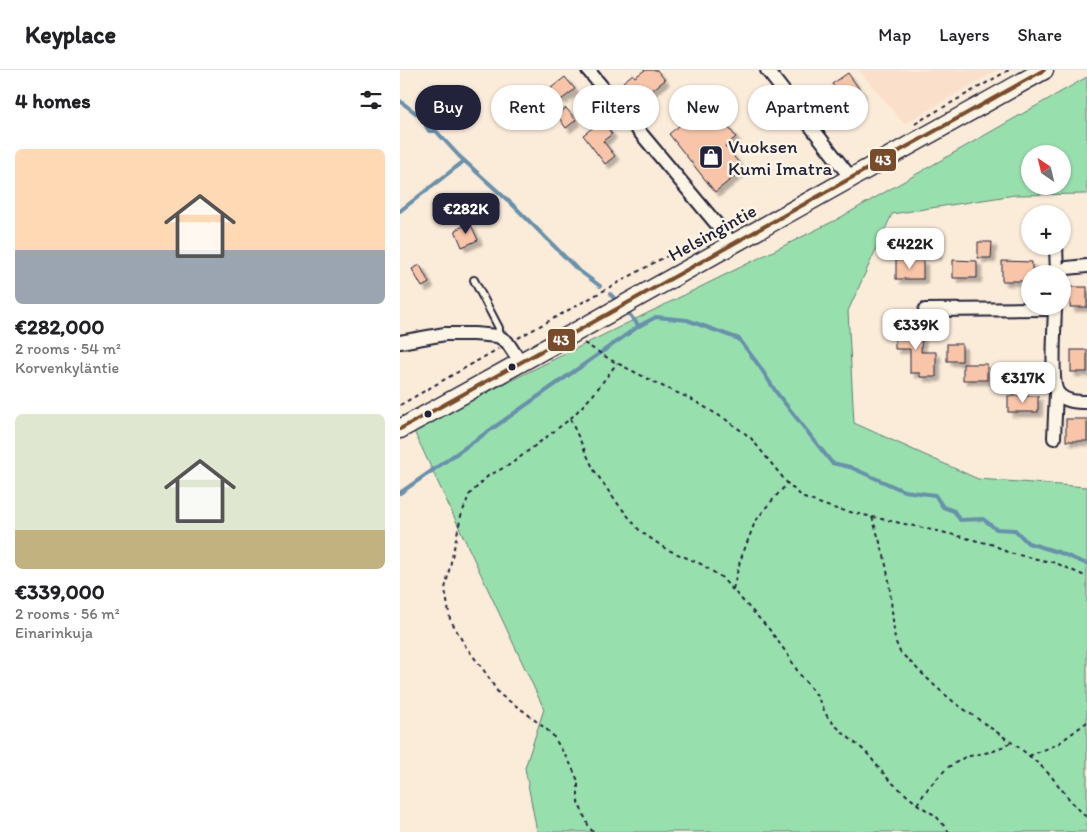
<!DOCTYPE html>
<html lang="en">
<head>
<meta charset="utf-8">
<style>
	body { margin:0; font-family:Itim,sans-serif; background:#f6f6f6; color:#202124; height:100vh; display:flex; flex-direction:column; font-size:19px; white-space:nowrap }
	* { box-sizing:border-box; margin:0 }
	p { font-size:16px; color:#757577 }
	.icon { flex:none; width:28px; height:28px; fill:none; stroke:currentColor; stroke-width:2; stroke-linecap:round; stroke-linejoin:round }
	.map { position:relative; flex:1; overflow:hidden }
	.details { display:flex; flex-direction:column; background:#fff; width:400px }
	.details>* { flex:none }
	.top-card { position:absolute; left:15px; top:15px; width:475px; height:45px; display:flex; gap:10px }
	.needle { width:32px; rotate:325deg }
	.controls { position:absolute; left:621px; top:75px; display:grid; gap:10px }
	.controls a { display:grid; place-items:center; width:50px; height:50px; border-radius:50%; background:#fff; box-shadow:0 1px 4px #0004; font-size:25px }
	.price { position:absolute; translate:-50% -42px; padding:0 11px; border-radius:10px; background:#fff; color:#222; font-size:16px; line-height:32px; filter:drop-shadow(0 1px 2px #0008) }
	.price::after { content:''; position:absolute; left:50%; top:30px; width:15px; height:11px; margin-left:-8px; background:inherit; clip-path:polygon(0 0,100% 0,50% 100%) }
	.price.active { background:#22223b; color:#fff }
	ul { padding:0; list-style:none }
	li { display:grid; align-content:center; gap:10px; height:265px; padding:0 15px }
	li span { display:grid; place-items:center; height:155px; border-radius:8px; color:#555 }
	li>.icon { margin-inline-start:auto }
	span .icon { width:90px; height:90px; fill:#fffc; stroke-width:1 }
	li b { font-size:21px }
	h2 { display:flex; justify-content:space-between; align-items:center; height:60px; padding:0 15px; font-size:21px }
	.chip { padding:0 18px; border-radius:22px; background:#fff; box-shadow:0 1px 4px #0004; font-size:18px; line-height:45px }
	.chip.active { background:#22223b; color:#fff }
	header { display:flex; align-items:center; gap:30px; box-sizing:border-box; height:70px; padding:0 25px; background:#fff; border-bottom:1px solid #e0e0e0 }
	header strong { font-size:24px }
	nav { display:flex; gap:28px; margin-inline-start:auto; font-size:18px }
	main { display:flex; flex:1; min-height:0 }
	.map>svg:first-child { display:block }
	.built { fill:#fae0cb }
	.green { fill:#98dfae; stroke:#5d8074; fill-rule:evenodd }
	.lines { fill:none; stroke-linecap:round; stroke-linejoin:round }
	.stream { stroke:#6791ac; stroke-width:4 }
	.building { fill:#f8c5a9; stroke:#22223b; filter:url(#shadow) }
	.lane-casing { stroke:#22223b; stroke-width:10 }
	.street-casing { stroke:#22223b; stroke-width:16 }
	.secondary-casing { stroke:#22223b; stroke-width:21 }
	.path { stroke:#22223b; stroke-width:2; stroke-dasharray:4 4; stroke-linecap:butt }
	.lane { stroke:#fcf5e5; stroke-width:6 }
	.street { stroke:#fcf5e5; stroke-width:12 }
	.secondary { stroke:#fcf5e5; stroke-width:18 }
	.bus-1-casing { stroke:#fcf5e5; stroke-width:8 }
	.bus-1 { stroke:#7a4b2a; stroke-width:4 }
	.bus-dot { fill:#22223b; stroke:#fcf5e5; stroke-width:2 }
	.labels { text-anchor:middle; stroke-width:5; stroke-linejoin:round; paint-order:stroke }
	.poi-label { font-size:19px; fill:#22223b; stroke:#fcf5e5; text-anchor:start }
	.street-label { font-size:19px; fill:#22223b; stroke:#fcf5e5 }
	.line-badge { stroke:#fcf5e5; stroke-width:2 }
	.badge-label { font-size:14px; text-anchor:middle; font-weight:bold; fill:#fff }
</style>
</head>
<body>
<header>
<strong>Keyplace</strong>
<nav><a>Map</a><a>Layers</a><a>Share</a></nav>
</header>
<main>
<section class="details">
<h2>4 homes<svg class="icon" aria-label="filters" viewBox="0 0 24 24"><path d="M4 7h16M4 17h16"/><circle cx="9" cy="7" r="2"/><circle cx="15" cy="17" r="2"/></svg></h2>
<ul>
<li><span style="background:linear-gradient(#ffd9b3 65%,#9aa5b1 0)"><svg class="icon" aria-label="home" viewBox="0 0 24 24"><path d="M3 11l9-7 9 7M6 9v11h12V9"/></svg></span><div><b>€282,000</b><p>2 rooms · 54 m²</p><p>Korvenkyläntie</p></div></li>
<li><span style="background:linear-gradient(#dfe7d0 75%,#c2b280 0)"><svg class="icon" aria-label="home" viewBox="0 0 24 24"><path d="M3 11l9-7 9 7M6 9v11h12V9"/></svg></span><div><b>€339,000</b><p>2 rooms · 56 m²</p><p>Einarinkuja</p></div></li>
</ul>
</section>
<div class="map">
<svg width="687" height="762" viewBox="0 0 687 762">
	<defs>
		<filter id="shadow"><feDropShadow dx="4.5" dy="4.5" stdDeviation="1" flood-color="#0004"/></filter>
	</defs>
	<rect width="100%" height="100%" fill="#fbebd9"/>
	<filter id="ink" filterUnits="userSpaceOnUse"><feTurbulence type="fractalNoise" baseFrequency=".02" numOctaves="2"/><feDisplacementMap in="SourceGraphic" scale="10" xChannelSelector="R" yChannelSelector="G"/><feConvolveMatrix kernelMatrix="1 2 1 2 8 2 1 2 1" color-interpolation-filters="sRGB"/></filter>
	<g filter="url(#ink)">
		<!-- built -->
		<polygon class="built" points="459,0 598,0 504,54"/>
		<!-- green -->
		<path class="green" d="M687,7V124L615,125L492,144L448,241L454,353L578,409L687,417V762H137L125,698L144,639L13,359L436,150ZM630,84H662V116H630Z"/>
		<g class="lines">
			<!-- stream -->
			<g class="stream">
				<polyline points="0,31 26,51 26,56 29,61 36,61 59,86 114,136 177,199 200,216"/>
				<polyline points="0,141 64,91"/>
				<polyline points="210,224 215,229"/>
				<polyline points="229,244 239,256"/>
				<polyline points="0,423 239,256 256,247 287,250 339,269 360,297 376,322 432,393 450,397 504,421 535,425 543,437 554,441 560,450 583,449 596,459 615,460 628,473 658,482 687,494"/>
			</g>
		</g>
		<!-- building -->
		<g class="building">
			<polygon points="245,0 257,0 265,10 246,25 238,14 230,21 223,12 233,4 235,7"/>
			<polygon points="448,3 462,23 450,32 452,35 442,42 435,33 442,28 432,14"/>
			<polygon points="165,7 175,19 161,30 151,18"/>
			<polygon points="308,32 336,67 325,76 344,99 315,122 269,64"/>
			<polygon points="166,38 176,50 166,58 157,45"/>
			<polygon points="202,51 212,64 203,71 215,86 205,94 183,65"/>
			<polygon points="70,153 78,170 62,177 55,160"/>
			<polygon points="518,170 537,170 537,185 518,184"/>
			<polygon points="578,172 592,172 591,188 578,188"/>
			<rect x="496" y="190" width="27" height="19"/>
			<polygon points="553,190 577,191 577,208 553,208"/>
			<polygon points="602,191 632,192 632,204 630,204 630,208 624,208 624,211 602,211"/>
			<polygon points="20,195 29,213 22,217 12,199"/>
			<rect x="670" y="217" width="17" height="20"/>
			<polygon points="503,255 522,255 521,282 536,282 536,307 520,307 520,303 510,303 510,279 495,279 495,258 503,258"/>
			<rect x="547" y="274" width="15" height="17"/>
			<rect x="671" y="280" width="16" height="22"/>
			<rect x="563" y="294" width="24" height="16"/>
			<rect x="608" y="326" width="30" height="16"/>
			<rect x="666" y="349" width="21" height="22"/>
		</g>
		<g class="lines">
			<defs>
				<polyline id="lane" points="74,210 99,258 98,266"/>
				<g id="street">
					<polyline points="188,0 324,163 332,175"/>
					<polyline points="367,0 451,108"/>
					<polyline points="656,176 657,204"/>
					<polyline points="660,204 667,198 687,196"/>
					<path d="M655,236C655,252 650,313 658,323C665,332 677,332 687,332"/>
					<polyline points="525,240 655,239"/>
					<polyline points="0,272 45,264 74,264 98,266 107,272 121,293"/>
					<polyline points="654,368 656,322"/>
				</g>
				<polyline id="secondary" points="0,359 172,264 644,0"/>
			</defs>
			<!-- lane casing -->
			<use href="#lane" class="lane-casing"/>
			<!-- street casing -->
			<use href="#street" class="street-casing"/>
			<!-- secondary casing -->
			<use href="#secondary" class="secondary-casing"/>
			<!-- path -->
			<g class="path">
				<polyline points="515,54 521,50 609,0"/>
				<polyline points="118,268 259,190 287,177 313,167"/>
				<polyline points="184,273 211,290 264,317 289,328 325,349 350,367 388,414 404,428 433,438 450,442 500,453 542,462 594,475 609,483 637,489 656,493 687,507"/>
				<polyline points="0,335 98,279"/>
				<polyline points="170,349 194,400 214,429 240,461 266,479 301,494 321,507 369,559 388,585 398,602 417,626 428,648 443,663 466,682 489,710 517,734 536,746 549,762"/>
				<polyline points="472,447 484,485 489,511 495,570 500,582 535,616 555,633 621,679 641,696 651,706 670,730 687,748"/>
				<polyline points="333,519 340,491 355,452 368,435 387,414"/>
				<polyline points="629,686 658,674 687,652"/>
				<polyline points="517,734 529,717 547,698 565,687 594,681 610,673"/>
				<polyline points="193,762 189,757 178,732 178,711 171,695 152,664 125,642 99,624 85,602 64,574 50,549 45,519 61,446 69,425 88,406 111,394 170,349 193,325 217,293"/>
			</g>
			<!-- lane -->
			<use href="#lane" class="lane"/>
			<!-- street -->
			<use href="#street" class="street"/>
			<!-- secondary -->
			<use href="#secondary" class="secondary"/>
			<defs>
				<polyline id="bus-1" points="0,359 172,264 644,0"/>
			</defs>
			<!-- bus-1 casing -->
			<use href="#bus-1" class="bus-1-casing"/>
			<!-- bus-1 -->
			<use href="#bus-1" class="bus-1"/>
		</g>
	</g>
	<!-- icons -->
	<defs>
		<symbol id="shop-square" viewBox="-11 -11 22 22"><rect x="-9" y="-9" width="18" height="18" rx="4" fill="#22223b" stroke="#fcf5e5"/><path d="M-5-2.5h2.3a2.7 3.5 0 0 1 5.4 0H5L5.5 6h-11ZM-1.5-2.5h3a1.5 2.3 0 0 0-3 0Z" fill="#fff"/></symbol>
	</defs>
	<g fill-rule="evenodd">
		<use href="#shop-square" x="297" y="73" width="28" height="28"/>
	</g>
	<!-- markers -->
	<g class="bus-dot">
		<circle cx="112" cy="297" r="4.5"/>
		<circle cx="28" cy="344" r="4.5"/>
	</g>
	<g class="labels">
		<!-- poi labels -->
		<g class="poi-label">
			<text x="328" y="83">Vuoksen<tspan x="328" dy="22">Kumi Imatra</tspan></text>
		</g>
		<!-- street labels -->
		<g class="street-label">
			<text transform="translate(312 162) rotate(-29)" y="7">Helsingintie</text>
		</g>
	</g>
	<g class="line-badge">
		<rect x="469" y="78" width="28" height="24" rx="5" fill="#7a4b2a"/>
		<rect x="147" y="258" width="29" height="24" rx="5" fill="#7a4b2a"/>
	</g>
	<g class="badge-label">
		<text x="483" y="95">43</text>
		<text x="161" y="275">43</text>
	</g>
</svg>
<div class="controls">
<a><svg class="needle" viewBox="-14 -14 28 28"><path d="M0-13l5 13h-10z" fill="#e53935"/><path d="M0 13l5-13h-10z" fill="#757577"/></svg></a>
<a>+</a>
<a>−</a>
</div>
<b class="price active" style="left:66px;top:165px">€282K</b>
<b class="price" style="left:510px;top:200px">€422K</b>
<b class="price" style="left:516px;top:281px">€339K</b>
<b class="price" style="left:623px;top:334px">€317K</b>
<div class="top-card">
<a class="chip active">Buy</a>
<a class="chip">Rent</a>
<a class="chip">Filters</a>
<a class="chip">New</a>
<a class="chip">Apartment</a>
</div>
</div>
</main>
</body>
</html>
